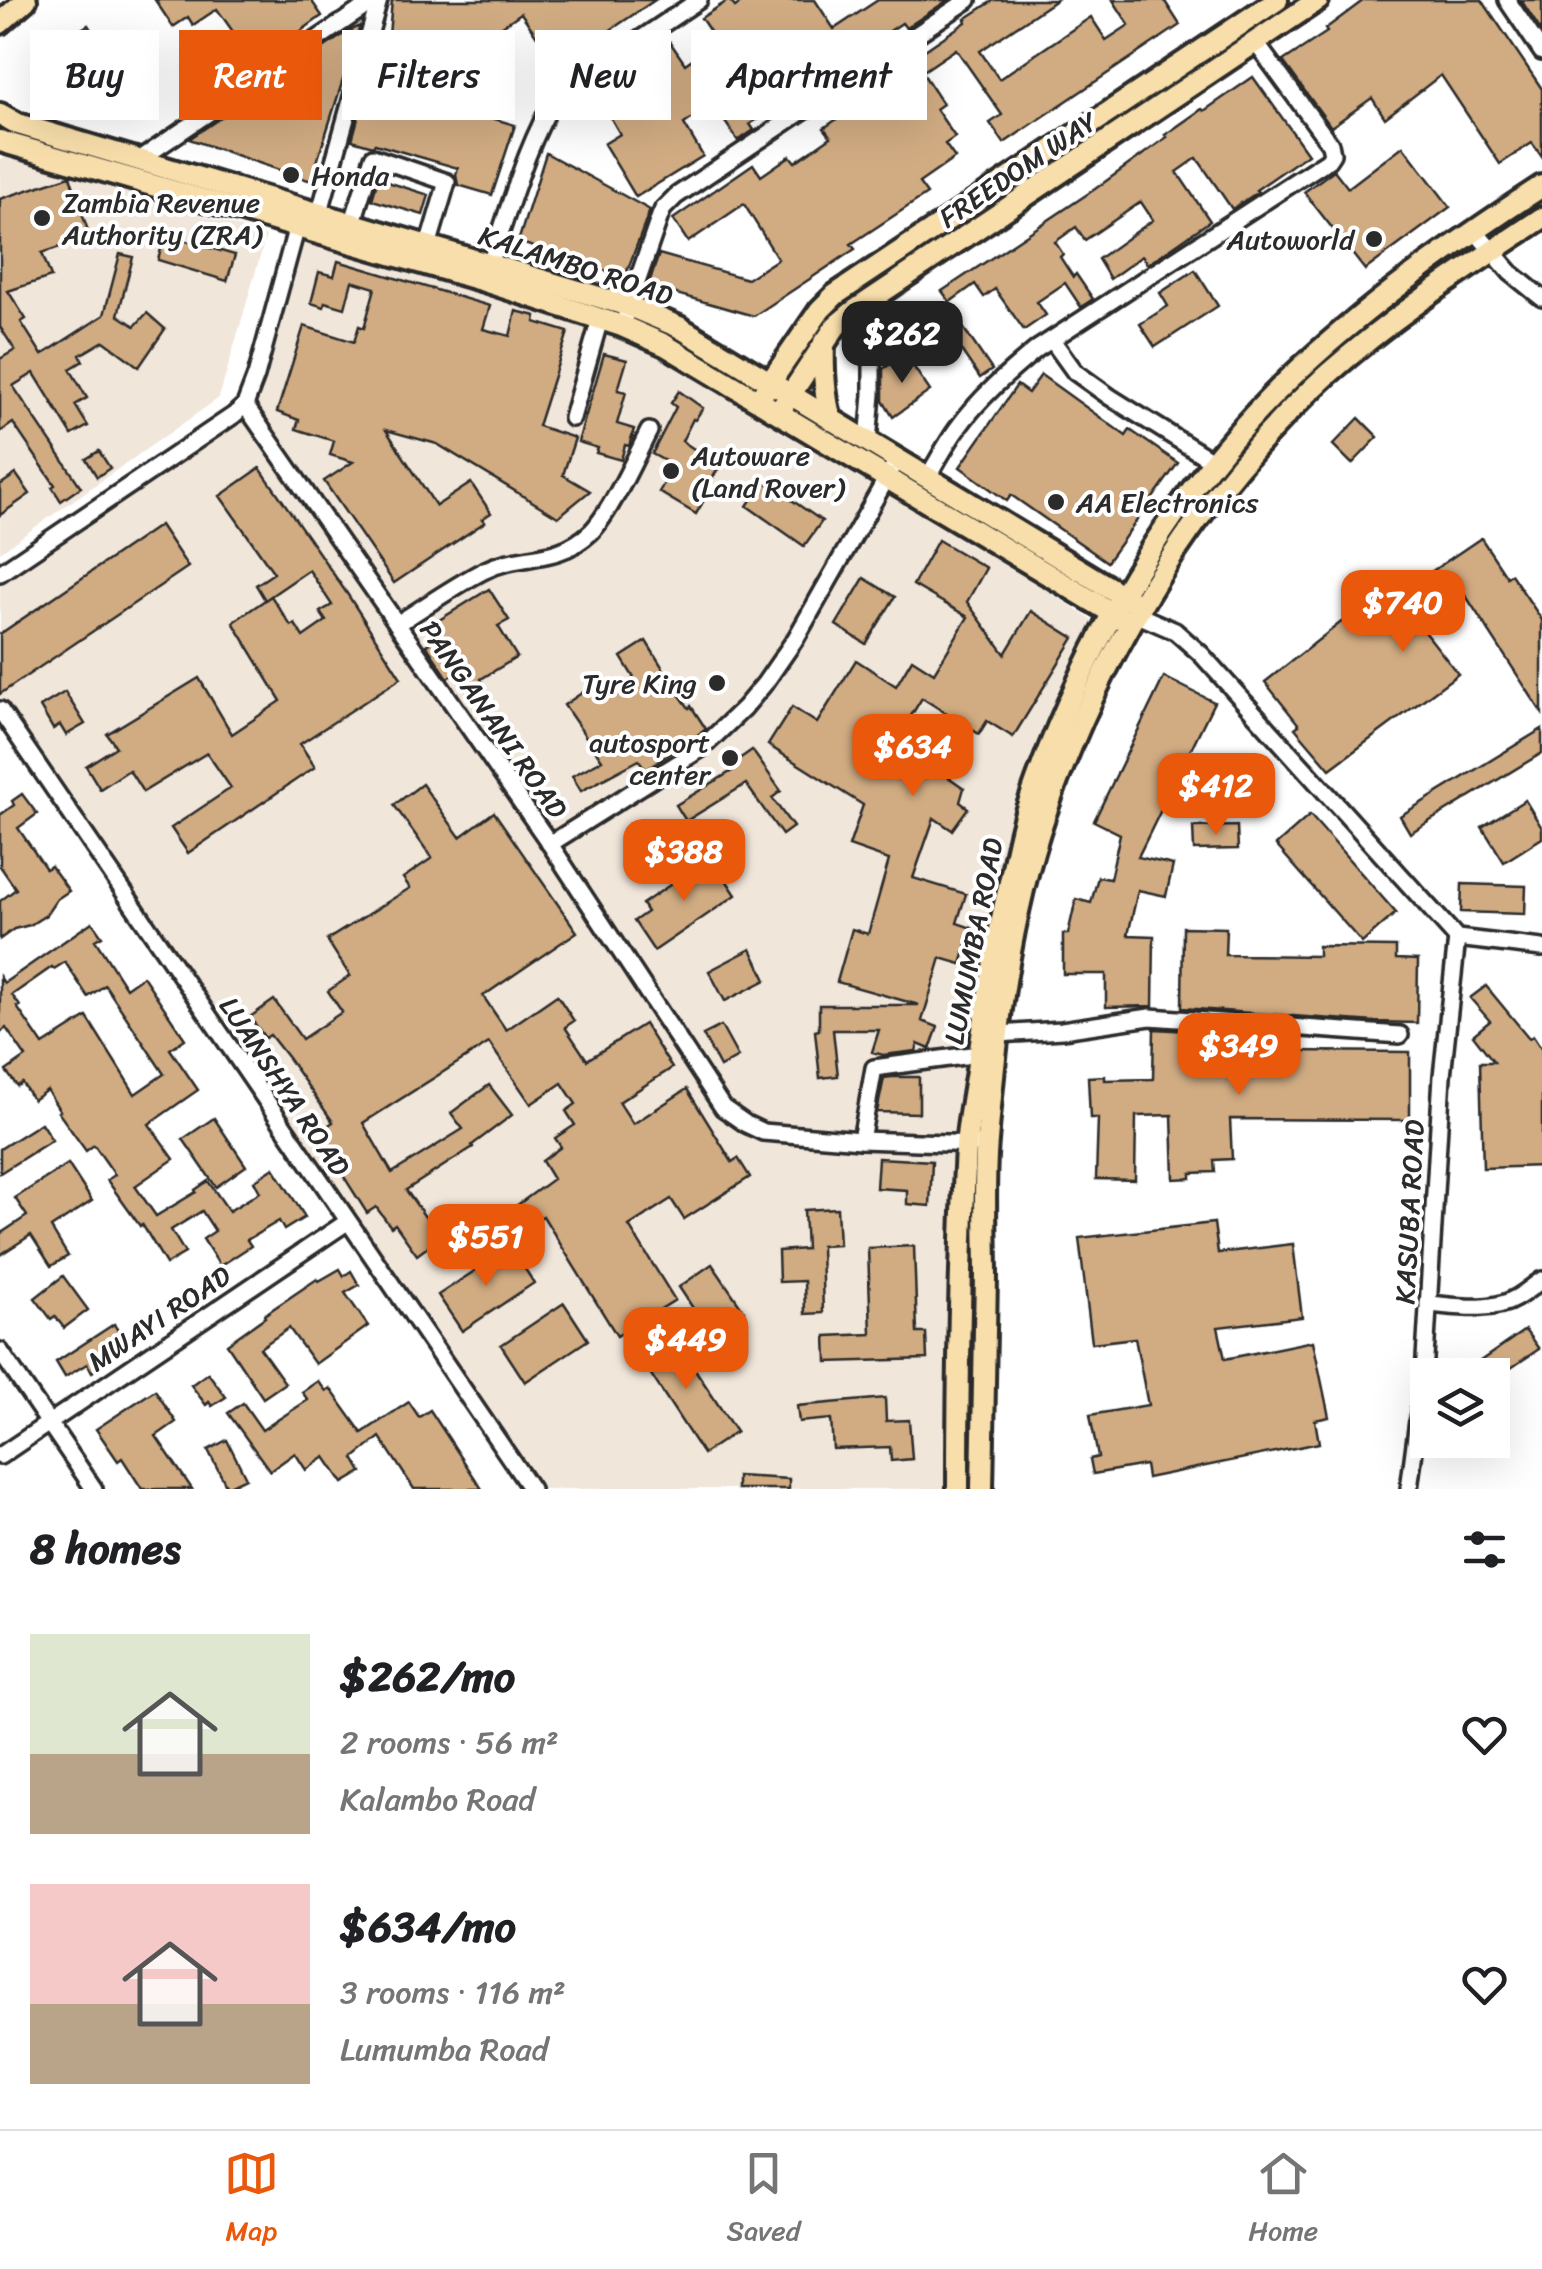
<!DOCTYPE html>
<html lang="en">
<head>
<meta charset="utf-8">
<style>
	body { margin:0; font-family:Sriracha,sans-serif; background:#f2f2f2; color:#202124; height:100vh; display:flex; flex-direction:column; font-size:38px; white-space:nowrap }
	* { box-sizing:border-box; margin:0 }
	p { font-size:32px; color:#757577 }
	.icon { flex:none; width:55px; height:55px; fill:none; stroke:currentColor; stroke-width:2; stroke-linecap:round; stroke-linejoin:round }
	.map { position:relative; height:1489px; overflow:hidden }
	.drawer { display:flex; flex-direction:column; background:#fff; flex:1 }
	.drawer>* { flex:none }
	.banner { position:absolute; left:30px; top:30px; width:1000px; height:90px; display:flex; gap:20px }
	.fabs { position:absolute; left:1410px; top:1358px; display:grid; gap:20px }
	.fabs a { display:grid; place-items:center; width:100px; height:100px; border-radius:0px; background:#fff; box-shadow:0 10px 40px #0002; font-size:50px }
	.price { position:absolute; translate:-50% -85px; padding:0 22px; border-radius:20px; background:#ea580c; color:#fff; font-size:32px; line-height:65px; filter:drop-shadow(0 2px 5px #0008) }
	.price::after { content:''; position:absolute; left:50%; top:60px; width:30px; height:22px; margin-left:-15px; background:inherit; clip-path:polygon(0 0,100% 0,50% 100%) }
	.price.selected { background:#222; color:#fff }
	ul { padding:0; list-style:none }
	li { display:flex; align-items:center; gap:30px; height:250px; padding:0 30px }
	li span { display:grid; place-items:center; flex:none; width:280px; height:200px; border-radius:0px; color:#555 }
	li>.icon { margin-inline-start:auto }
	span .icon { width:120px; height:120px; fill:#fffc; stroke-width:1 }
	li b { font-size:42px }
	h2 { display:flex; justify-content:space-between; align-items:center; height:120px; padding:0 30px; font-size:42px }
	.pill { padding:0 35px; border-radius:0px; background:#fff; box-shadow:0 10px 40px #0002; font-size:35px; line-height:90px }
	.pill.selected { background:#ea580c; color:#fff }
	.tab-bar { display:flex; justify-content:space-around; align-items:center; height:140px; border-top:2px solid #e0e0e0; background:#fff; font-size:28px; color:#757577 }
	.tab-bar a { display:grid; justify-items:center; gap:5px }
	.tab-bar .selected { color:#ea580c }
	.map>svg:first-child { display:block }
	.built { fill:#f1e6da }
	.building { fill:#d1ac83; stroke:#2b2b2b; stroke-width:2.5; fill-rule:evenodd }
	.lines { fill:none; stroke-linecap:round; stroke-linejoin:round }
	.minor-casing { stroke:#2b2b2b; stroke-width:22 }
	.major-casing { stroke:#2b2b2b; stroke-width:28 }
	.minor { stroke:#fff; stroke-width:15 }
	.major { stroke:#f8deab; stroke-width:20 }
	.poi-dot { fill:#2b2b2b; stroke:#fff; stroke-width:4 }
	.labels { text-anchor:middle; stroke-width:8; stroke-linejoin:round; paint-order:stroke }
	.street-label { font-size:28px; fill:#2b2b2b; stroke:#fff }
	.poi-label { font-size:28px; fill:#2b2b2b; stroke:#fff; text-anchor:start }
</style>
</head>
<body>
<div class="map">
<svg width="1542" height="1489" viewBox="0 0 1542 1489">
	<rect width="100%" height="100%" fill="#fff"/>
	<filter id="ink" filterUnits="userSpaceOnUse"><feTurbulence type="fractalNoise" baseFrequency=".01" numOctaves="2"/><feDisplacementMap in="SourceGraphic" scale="20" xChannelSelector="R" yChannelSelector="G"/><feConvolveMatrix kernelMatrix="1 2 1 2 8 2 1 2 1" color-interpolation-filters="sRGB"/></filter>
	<g filter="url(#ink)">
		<!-- built -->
		<g class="built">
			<polygon points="10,156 53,167 266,236 219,398 0,552 0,160"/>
			<polygon points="294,212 624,312 1095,622 1056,706 1027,804 979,1054 959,1489 525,1489 0,712 0,579 248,409"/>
		</g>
		<!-- building -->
		<g class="building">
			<polygon points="155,0 311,0 322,16 233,79 223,62 246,50 217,9 193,25 188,17 173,27"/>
			<polygon points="392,0 655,0 557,66 521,13 436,72 427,99 515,125 492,195 458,185 456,175 458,168 375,144 373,146 352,140 372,68 422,83 389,36"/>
			<polygon points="729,0 735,7 745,0 815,0 834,29 878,0 948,0 906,28 902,23 852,56 856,62 798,100 778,70 748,90 764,115 750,124 754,130 738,141 713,104 684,124 703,156 636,197 604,144 620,134 609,115 628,104 613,81 670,42 685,64 717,42 701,18"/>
			<polygon points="994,0 1056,0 980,51 999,79 1091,17 1106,40 1129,25 1113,0 1164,0 1180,25 1004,143 990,123 1002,115 956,49 922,72 943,104 936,109 955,137 945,144 955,158 919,183 927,194 851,244 855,249 754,316 648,286 659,254 747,279 778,259 744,204 688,242 673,219 753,164 761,176 790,156 795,162 831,137 824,128 879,90 875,84 966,22 965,19"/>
			<polygon points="1364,0 1482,0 1542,89 1542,157 1532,143 1500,164 1441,75 1385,118 1372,98 1331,127 1283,61 1327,32 1325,29"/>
			<polygon points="1521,0 1542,0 1542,32 1541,31"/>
			<polygon points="88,25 126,86 119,89 126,101 101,116 57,44"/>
			<polygon points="360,26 311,181 189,139 347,32"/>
			<polygon points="1253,77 1308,154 1256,190 1258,192 1232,209 1197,158 1177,172 1210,221 1148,264 1142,256 1110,279 1098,259 1153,220 1141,202 1085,240 1076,227 1055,242 1063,254 1060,257 1073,277 1076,274 1093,299 1081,307 1065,283 1037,302 1046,315 1024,330 995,289 984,297 975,284 950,302 942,291 1095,189 1167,137 1165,135 1202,109 1204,111"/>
			<polygon points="1403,146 1450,207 1365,270 1304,192 1334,170 1348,188"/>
			<polygon points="546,153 650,210 625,277 518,242"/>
			<polygon points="70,176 90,237 42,253 51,277 8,291 26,319 21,322 42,355 104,315 120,254 133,257 118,315 135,326 147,313 165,329 139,367 104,341 80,355 83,361 70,369 87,398 75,405 88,426 72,435 34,373 13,386 81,487 61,501 52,487 55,485 13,423 0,432 0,359 15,350 0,327 0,199"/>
			<polygon points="378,179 429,195 423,215 372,200"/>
			<polygon points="165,235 235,255 227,281 158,260"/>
			<polygon points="338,261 490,306 483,329 510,336 516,311 536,316 535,322 568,332 538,426 575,438 563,475 590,491 558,517 437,444 386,430 436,506 471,483 491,513 482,519 485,522 394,583 324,481 353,462 330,455 334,441 296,429 299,420 277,412 304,326 354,342 359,326 364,328 375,288 352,281 345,308 325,302 324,307 311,303 319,272 334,276"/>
			<polygon points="1195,270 1218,306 1155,347 1140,324 1168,306 1160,293"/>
			<polygon points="958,320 992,370 980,378 946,328"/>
			<polygon points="604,354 627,360 618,390 626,392 617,424 634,429 629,446 625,445 621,460 596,453 598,448 578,442"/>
			<polygon points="905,354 930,391 893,417 883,401 883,369"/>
			<polygon points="1041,375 1126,436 1130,430 1178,463 1107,562 1011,495 1007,501 960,467 1017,385 1028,393"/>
			<polygon points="679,391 703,408 695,420 693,419 682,441 720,466 703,493 707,495 696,514 659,492 674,466 652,454 676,407 671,403"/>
			<polygon points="1359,418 1378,437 1352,464 1333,445"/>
			<polygon points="99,451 110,468 97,477 86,459"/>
			<polygon points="260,468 348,595 401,678 300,744 315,767 188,853 171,828 231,788 207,753 143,792 129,770 100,789 86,766 116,747 107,734 199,678 232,734 281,701 233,622 271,596 291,626 295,624 303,637 326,621 320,612 332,605 309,570 265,600 256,585 274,573 220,496"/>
			<polygon points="16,474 30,494 0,515 0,485"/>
			<polygon points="764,481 822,521 804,546 747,506"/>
			<polygon points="160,525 188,567 0,694 0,634"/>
			<polygon points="1481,538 1507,577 1511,574 1542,620 1542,713 1464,593 1419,624 1458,674 1330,769 1295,728 1299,725 1265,682 1354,612 1360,620"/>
			<polygon points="938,540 986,568 967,602 1005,654 1031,611 1074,638 1013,737 987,721 979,734 922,698 888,753 917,774 923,765 938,770 964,788 960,802 968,808 952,830 934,818 913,878 966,894 957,923 972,928 961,964 941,958 922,1021 938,1027 930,1049 918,1044 916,1051 883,1055 872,1052 879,1030 833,1030 838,1076 820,1078 815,1031 819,1030 819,1005 919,1005 837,982 852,929 868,934 889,860 849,846 863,805 768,745 792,707 817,723 856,660 896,686 912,659 934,673 968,617 913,585"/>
			<polygon points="864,578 895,597 866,644 836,625"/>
			<polygon points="489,589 509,620 498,626 517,657 481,679 487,690 472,699 456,673 448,678 426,645 435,640 428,627"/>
			<polygon points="646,641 679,694 689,708 691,706 706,729 646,770 639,760 581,791 572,776 602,760 564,705 598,682 608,696 634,678 621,657"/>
			<polygon points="1164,677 1214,702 1138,857 1173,865 1166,896 1138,890 1128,935 1154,936 1153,1006 1106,1007 1106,974 1063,974 1063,934 1068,934 1076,899 1091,903 1098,877 1110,879 1120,834 1094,821"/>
			<polygon points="65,692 85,724 66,735 60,725 53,729 40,707"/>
			<polygon points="1542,729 1542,753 1410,833 1400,816"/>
			<polygon points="752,750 781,791 772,798 793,827 782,835 746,784 686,821 676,805 735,769 732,764"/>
			<polygon points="422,784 460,837 494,812 577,932 483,996 506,1030 557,995 574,1021 565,1027 587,1060 644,1024 672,1068 619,1102 633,1124 687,1089 732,1162 738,1158 750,1177 684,1219 671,1199 629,1226 675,1300 617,1336 543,1216 530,1224 516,1206 553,1179 542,1161 561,1147 555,1138 575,1125 566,1111 576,1104 562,1083 531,1104 489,1043 363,1123 392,1173 463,1129 451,1113 489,1085 512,1115 472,1145 473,1147 406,1190 440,1238 417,1255 395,1224 391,1227 376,1207 367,1213 336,1164 334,1165 314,1135 333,1122 288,1058 270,1035 265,1038 250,1017 274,1000 302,1039 342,1012 328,991 350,976 327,940 410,888 403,878 432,858 394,805"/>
			<polygon points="22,794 37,814 18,828 46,869 51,866 69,891 57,899 46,915 30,925 14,929 0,939 0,901 16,889 0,866 0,815 14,805 12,801"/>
			<polygon points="1525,800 1542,828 1542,838 1504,862 1482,827"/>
			<polygon points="1310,815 1396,913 1362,943 1276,845"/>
			<polygon points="1237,826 1238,849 1194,850 1193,827"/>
			<polygon points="711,857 736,895 654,951 634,921 647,912 642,904"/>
			<polygon points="1462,884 1526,886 1525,914 1461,912"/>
			<path d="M92,922L102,936L95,940L126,988L143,976L185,1039L170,1049L198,1090L149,1124L174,1159L135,1186L156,1216L196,1192L195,1190L208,1181L229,1211L260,1192L254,1181L274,1168L305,1217L284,1230L279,1221L247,1240L251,1246L220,1266L203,1239L215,1231L202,1211L171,1230L185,1253L166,1264L142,1224L140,1226L107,1180L115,1175L94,1145L86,1151L58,1112L60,1111L47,1090L33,1100L22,1083L17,1086L6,1071L26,1057L6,1028L0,1033V977L4,983ZM65,962L88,997L105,985L164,1074L135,1094L87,1017L43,1045L17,1007L20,1006L12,995L52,967L54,969Z"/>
			<polygon points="1183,927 1226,928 1225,955 1318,956 1318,946 1396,947 1396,959 1418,960 1417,1023 1375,1022 1182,1008"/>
			<polygon points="751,949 766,980 725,1001 709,971"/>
			<polygon points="1486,986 1529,1038 1533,1036 1542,1050 1542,1166 1483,1168 1480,1062 1494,1062 1473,1035 1490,1021 1470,998"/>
			<polygon points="721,1026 738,1057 720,1067 703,1035"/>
			<polygon points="1154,1029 1189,1031 1188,1050 1410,1052 1410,1120 1230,1119 1232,1159 1214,1160 1215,1172 1191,1173 1191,1178 1174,1179 1172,1115 1136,1116 1135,1180 1096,1179 1098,1118 1090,1118 1088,1077 1105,1076 1105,1080 1153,1079"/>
			<polygon points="892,1077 919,1077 919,1113 877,1112 884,1078"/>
			<polygon points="214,1118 246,1166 216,1187 183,1139"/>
			<polygon points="41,1123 52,1140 0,1173 0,1149"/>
			<polygon points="878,1158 932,1161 930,1206 907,1204 907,1190 876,1188"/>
			<polygon points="68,1164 92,1201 51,1228 68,1256 51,1266 31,1235 0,1255 0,1234 27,1216 15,1198"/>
			<polygon points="837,1208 839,1245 821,1246 823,1313 805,1314 804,1281 779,1282 778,1251 806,1249 804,1210"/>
			<polygon points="1214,1223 1218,1253 1293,1244 1302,1317 1218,1327 1225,1359 1313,1341 1329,1417 1315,1420 1319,1443 1147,1478 1145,1465 1093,1474 1090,1459 1098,1457 1090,1415 1148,1405 1135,1338 1092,1343 1079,1238"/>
			<polygon points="914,1246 917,1333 926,1333 927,1359 827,1362 826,1336 871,1334 868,1248"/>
			<polygon points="511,1247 534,1283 462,1331 438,1295"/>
			<polygon points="712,1264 744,1311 710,1334 679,1287"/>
			<polygon points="340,1269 344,1276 351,1271 359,1285 345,1293 368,1326 315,1364 289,1328 260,1348 285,1383 263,1398 227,1344 265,1317 264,1315 317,1279 319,1281"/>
			<polygon points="63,1276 88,1310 64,1328 55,1316 51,1319 35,1298"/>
			<polygon points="564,1303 588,1340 525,1382 501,1345"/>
			<polygon points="114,1324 120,1334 115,1338 124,1351 92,1372 87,1364 65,1377 56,1362"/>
			<polygon points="1525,1330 1539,1349 1492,1381 1492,1375 1460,1375"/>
			<polygon points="670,1331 736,1432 703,1454 637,1353"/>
			<polygon points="208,1373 226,1397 212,1406 209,1402 206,1405 191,1385"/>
			<polygon points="318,1381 326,1391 330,1388 362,1433 409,1402 419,1417 430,1410 482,1489 414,1489 380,1437 354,1458 362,1472 343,1483 325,1457 306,1470 295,1453 270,1471 228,1413 243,1403 262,1430 308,1400 302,1392"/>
			<polygon points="155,1390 176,1422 156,1436 192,1489 142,1489 122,1458 118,1461 96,1429"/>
			<polygon points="885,1398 886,1421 909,1420 912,1459 891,1461 890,1447 833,1449 831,1419 799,1422 797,1406"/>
			<polygon points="227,1440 246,1478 227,1487 208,1450"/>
			<polygon points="737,1476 789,1479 789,1489 737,1489"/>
		</g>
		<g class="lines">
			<defs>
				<g id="minor">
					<polyline points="1507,0 1542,52"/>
					<polyline points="139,160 375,0"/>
					<polyline points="319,215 379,0"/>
					<polyline points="352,225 373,157 447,182 428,246"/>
					<polyline points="1474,230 1511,273 1542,298"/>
					<path d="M487,272C508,215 525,146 557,95L699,0"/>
					<polyline points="861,306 872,341 872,394 868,442"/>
					<polyline points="626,314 660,216 663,209 676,196 968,0"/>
					<polyline points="1052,340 1075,372 1110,397 1214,462"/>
					<polyline points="245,405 550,844 723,1108 746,1124 763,1132 861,1140 976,1144"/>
					<polyline points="572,418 600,319"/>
					<path d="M927,478C937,462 946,444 957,429C979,398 1008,373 1037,349L1328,160L1332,154L1330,144L1256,43"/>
					<polyline points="0,573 234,415 245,405 256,376 299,219"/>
					<polyline points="1145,618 1175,631 1201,654 1457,938 1542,948"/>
					<path d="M397,624C426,606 454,586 483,571C520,552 556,565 591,532C611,512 635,458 649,431"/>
					<polyline points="0,710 531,1489"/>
					<polyline points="550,844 702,748 744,708 765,683 796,638 897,460"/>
					<polyline points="999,1034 1062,1030 1150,1017 1400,1035"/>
					<polyline points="861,1140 874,1068 979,1054"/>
					<path d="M1428,1304C1455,1306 1491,1313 1516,1298C1525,1293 1533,1286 1542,1280"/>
					<polyline points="0,1351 94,1489"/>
					<polyline points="0,1456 347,1222"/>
					<polyline points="1409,1489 1424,1375 1442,1076 1457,938"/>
				</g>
				<g id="major">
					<polyline points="0,23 26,0"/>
					<polyline points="0,114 18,124 629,306 679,327 1133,602"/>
					<polyline points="0,141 484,281 622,326 665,345 1124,620"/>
					<path d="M824,342C823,369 824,394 831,420"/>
					<polyline points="763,393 820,310 835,295 1277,0"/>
					<polyline points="783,406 836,326 854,311 1318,0"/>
					<path d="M958,1489C958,1375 960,1261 966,1147C968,1120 974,1092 978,1064C986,1009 994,954 1006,900C1014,868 1018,834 1029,803C1083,647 1169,495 1289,379C1365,306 1453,244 1542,186"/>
					<path d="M982,1489C983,1418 985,1348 986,1277C986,1232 983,1186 987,1141C996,1033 1009,918 1045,814C1103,648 1197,493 1328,374C1394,315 1469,267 1542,218"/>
				</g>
			</defs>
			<!-- minor casing -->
			<use href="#minor" class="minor-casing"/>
			<!-- major casing -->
			<use href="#major" class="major-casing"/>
			<!-- minor -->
			<use href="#minor" class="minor"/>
			<!-- major -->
			<use href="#major" class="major"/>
		</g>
	</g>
	<!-- markers -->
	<g class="poi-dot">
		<circle cx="291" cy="175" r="10"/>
		<circle cx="42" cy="218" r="10"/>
		<circle cx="1374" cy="239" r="10"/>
		<circle cx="671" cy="471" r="10"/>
		<circle cx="1056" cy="502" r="10"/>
		<circle cx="717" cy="683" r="10"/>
		<circle cx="730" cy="758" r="10"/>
	</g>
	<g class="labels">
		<!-- street labels -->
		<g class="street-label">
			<text transform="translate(1018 169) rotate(-34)" y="10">FREEDOM WAY</text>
			<text transform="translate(576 265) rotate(18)" y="10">KALAMBO ROAD</text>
			<text transform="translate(494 719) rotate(55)" y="10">PANGANANI ROAD</text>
			<text transform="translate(973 941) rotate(-79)" y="10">LUMUMBA ROAD</text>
			<text transform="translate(285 1086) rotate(56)" y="10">LUANSHYA ROAD</text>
			<text transform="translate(1409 1212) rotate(-87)" y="10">KASUBA ROAD</text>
			<text transform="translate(159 1318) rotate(-34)" y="10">MWAYI ROAD</text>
		</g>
		<!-- poi labels -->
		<g class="poi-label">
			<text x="311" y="185">Honda</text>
			<text x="62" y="212">Zambia Revenue<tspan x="62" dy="32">Authority (ZRA)</tspan></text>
			<text x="1354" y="249" text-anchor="end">Autoworld</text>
			<text x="691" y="465">Autoware<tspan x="691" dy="32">(Land Rover)</tspan></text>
			<text x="1076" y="512">AA Electronics</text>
			<text x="697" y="693" text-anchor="end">Tyre King</text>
			<text x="710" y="752" text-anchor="end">autosport<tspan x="710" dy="32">center</tspan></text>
		</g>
	</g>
</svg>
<div class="fabs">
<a><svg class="icon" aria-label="layers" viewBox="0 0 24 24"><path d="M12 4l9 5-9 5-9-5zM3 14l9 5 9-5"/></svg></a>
</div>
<b class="price selected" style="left:902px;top:386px">$262</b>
<b class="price" style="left:1403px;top:655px">$740</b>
<b class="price" style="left:913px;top:799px">$634</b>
<b class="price" style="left:1216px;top:838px">$412</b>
<b class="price" style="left:684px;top:904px">$388</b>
<b class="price" style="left:1239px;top:1098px">$349</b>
<b class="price" style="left:486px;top:1289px">$551</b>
<b class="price" style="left:686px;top:1392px">$449</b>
<div class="banner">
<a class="pill">Buy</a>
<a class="pill selected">Rent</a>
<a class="pill">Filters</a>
<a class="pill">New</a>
<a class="pill">Apartment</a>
</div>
</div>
<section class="drawer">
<h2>8 homes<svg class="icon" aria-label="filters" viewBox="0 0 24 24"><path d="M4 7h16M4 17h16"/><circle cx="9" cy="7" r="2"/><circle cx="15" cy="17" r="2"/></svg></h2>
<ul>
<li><span style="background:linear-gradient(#dfe7d0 60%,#b9a48a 0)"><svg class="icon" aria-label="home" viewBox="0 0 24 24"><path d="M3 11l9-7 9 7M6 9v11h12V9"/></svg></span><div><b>$262/mo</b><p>2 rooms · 56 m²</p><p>Kalambo Road</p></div><svg class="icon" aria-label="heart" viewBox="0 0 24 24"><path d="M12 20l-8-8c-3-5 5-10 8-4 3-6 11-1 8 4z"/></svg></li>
<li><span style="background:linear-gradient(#f6c9c9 60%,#b9a48a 0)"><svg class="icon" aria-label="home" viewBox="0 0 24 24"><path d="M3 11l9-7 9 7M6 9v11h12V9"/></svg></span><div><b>$634/mo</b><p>3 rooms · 116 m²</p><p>Lumumba Road</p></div><svg class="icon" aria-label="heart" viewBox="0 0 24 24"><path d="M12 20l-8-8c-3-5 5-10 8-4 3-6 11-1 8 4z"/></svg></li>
</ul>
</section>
<nav class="tab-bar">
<a class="selected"><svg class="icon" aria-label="map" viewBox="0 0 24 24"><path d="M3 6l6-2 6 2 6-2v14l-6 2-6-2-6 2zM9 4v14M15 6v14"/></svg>Map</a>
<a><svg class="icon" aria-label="saved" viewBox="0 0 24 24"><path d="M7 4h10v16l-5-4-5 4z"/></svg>Saved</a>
<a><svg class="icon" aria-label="home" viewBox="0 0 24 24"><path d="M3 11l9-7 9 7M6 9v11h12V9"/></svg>Home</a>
</nav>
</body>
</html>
